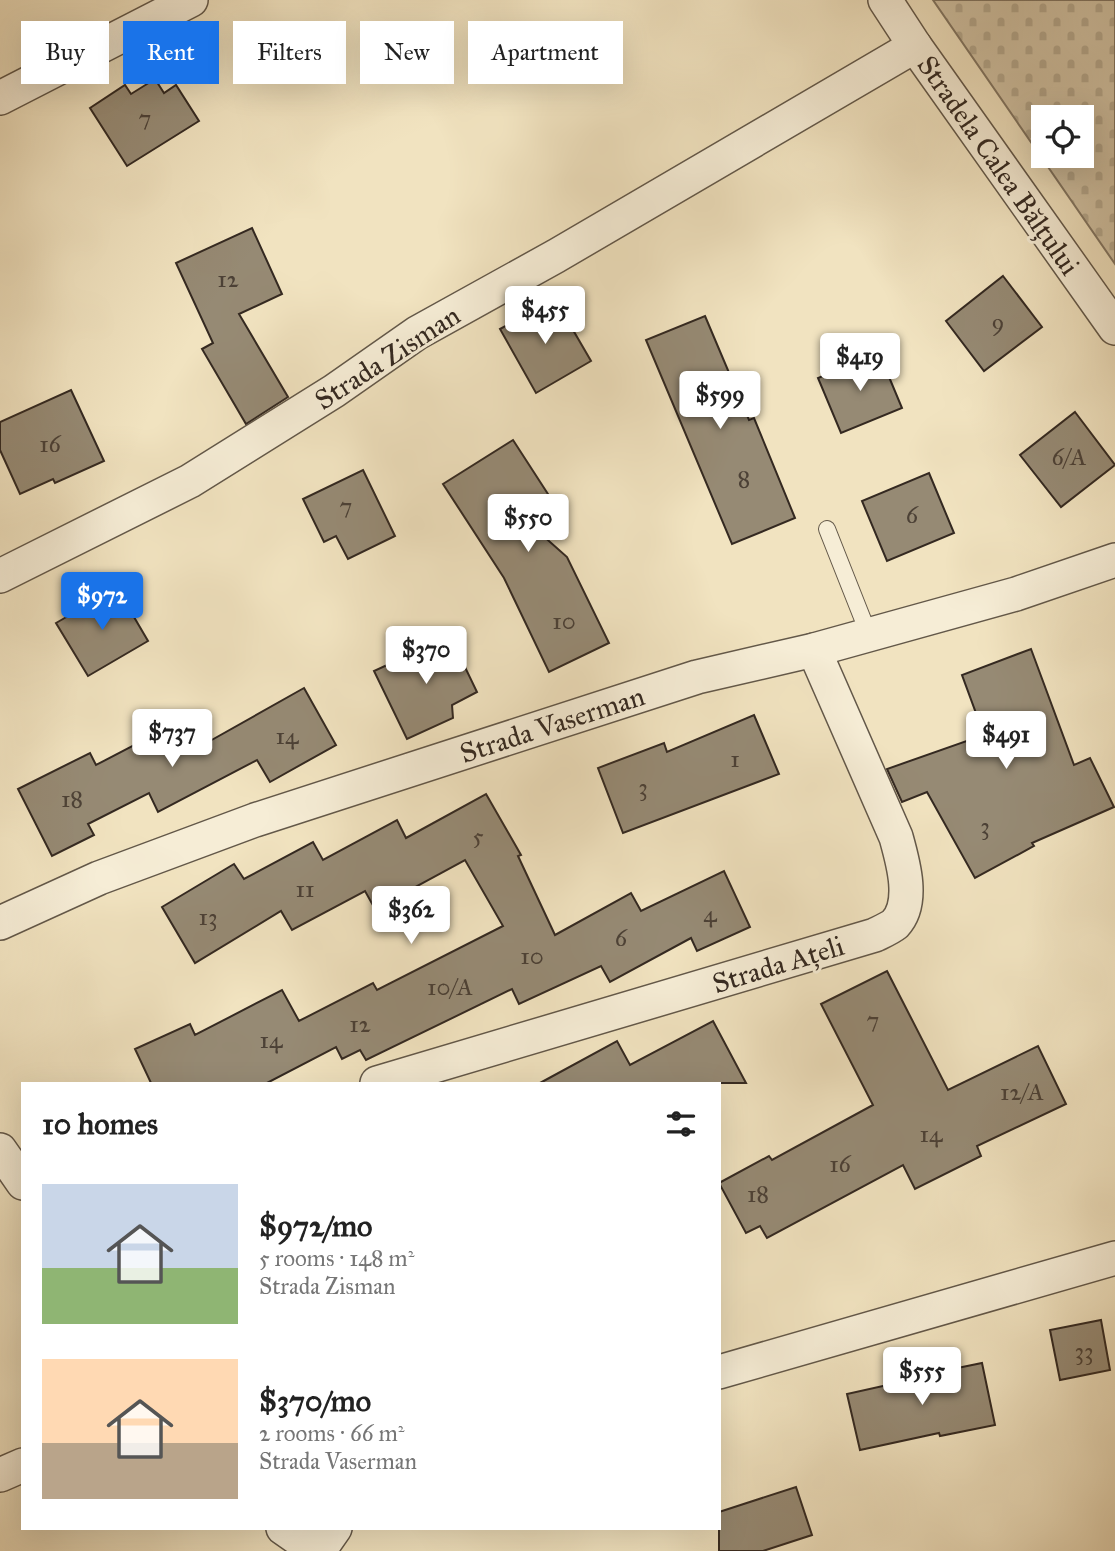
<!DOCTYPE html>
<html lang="en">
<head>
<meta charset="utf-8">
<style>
	body { margin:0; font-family:"IM FELL Great Primer",serif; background:#f2f2f2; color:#222; height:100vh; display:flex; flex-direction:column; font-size:26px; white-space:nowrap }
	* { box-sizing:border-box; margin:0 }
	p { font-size:23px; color:#767676 }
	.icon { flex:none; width:38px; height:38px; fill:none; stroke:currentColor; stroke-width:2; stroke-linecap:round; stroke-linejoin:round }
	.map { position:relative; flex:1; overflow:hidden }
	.side { position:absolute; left:21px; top:1082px; width:700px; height:448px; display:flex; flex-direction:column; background:#fff; border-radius:0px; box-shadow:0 7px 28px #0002 }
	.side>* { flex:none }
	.hud { position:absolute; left:21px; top:21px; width:700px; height:63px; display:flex; gap:14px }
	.controls { position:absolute; left:1031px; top:105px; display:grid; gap:14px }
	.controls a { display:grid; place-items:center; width:63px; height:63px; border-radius:0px; background:#fff; box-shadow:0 7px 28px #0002; font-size:35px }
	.price { position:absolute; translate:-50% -60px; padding:0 16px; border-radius:7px; background:#fff; color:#222; font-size:23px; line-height:46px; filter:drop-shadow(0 2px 4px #0008) }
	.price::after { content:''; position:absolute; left:50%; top:42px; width:21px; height:16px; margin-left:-10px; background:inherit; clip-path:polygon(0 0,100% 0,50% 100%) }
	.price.current { background:#1a73e8; color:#fff }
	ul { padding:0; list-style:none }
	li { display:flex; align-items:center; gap:21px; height:175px; padding:0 21px }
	li span { display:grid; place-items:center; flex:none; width:196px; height:140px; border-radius:0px; color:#555 }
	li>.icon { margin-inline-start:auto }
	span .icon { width:84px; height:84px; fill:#fffc; stroke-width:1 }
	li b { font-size:30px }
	h2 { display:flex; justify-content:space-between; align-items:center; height:84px; padding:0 21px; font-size:30px }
	.chip { padding:0 24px; border-radius:0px; background:#fff; box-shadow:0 7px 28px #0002; font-size:24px; line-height:63px }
	.chip.current { background:#1a73e8; color:#fff }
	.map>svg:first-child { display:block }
	.cemetery { fill:url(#cemetery-stones); stroke:#827663; stroke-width:2; fill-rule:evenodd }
	.building { fill:#968a74; stroke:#342921; stroke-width:2 }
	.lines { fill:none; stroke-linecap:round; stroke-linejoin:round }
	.service-casing { stroke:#635849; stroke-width:18 }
	.minor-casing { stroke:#635849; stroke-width:36 }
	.service { stroke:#f6edd6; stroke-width:16 }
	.minor { stroke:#f6edd6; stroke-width:33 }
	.labels { text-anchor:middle; stroke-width:6; stroke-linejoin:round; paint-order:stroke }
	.number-label { font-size:24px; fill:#4c4136 }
	.street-label { font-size:28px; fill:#342921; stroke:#f6edd6 }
</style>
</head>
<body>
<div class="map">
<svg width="1115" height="1551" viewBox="0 0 1115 1551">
	<defs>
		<pattern id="cemetery-stones" width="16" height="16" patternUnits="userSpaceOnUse" patternTransform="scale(1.75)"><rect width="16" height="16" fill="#d1c3a5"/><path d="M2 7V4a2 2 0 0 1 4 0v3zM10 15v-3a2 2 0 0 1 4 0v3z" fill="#b4a88e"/></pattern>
	</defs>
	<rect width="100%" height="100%" fill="#f1e3c0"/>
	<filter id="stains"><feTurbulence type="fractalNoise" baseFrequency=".00286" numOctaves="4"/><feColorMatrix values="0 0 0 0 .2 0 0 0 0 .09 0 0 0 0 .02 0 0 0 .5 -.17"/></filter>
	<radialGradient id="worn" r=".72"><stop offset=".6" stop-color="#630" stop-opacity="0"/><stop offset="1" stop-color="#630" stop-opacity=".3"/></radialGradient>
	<!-- cemetery -->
	<path class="cemetery" d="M933,0H1115V264ZM1043,117H1082V156H1043Z"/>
	<!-- building -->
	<g class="building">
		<polygon points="155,79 164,93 176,85 199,121 127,166 90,108 125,85 131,94"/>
		<polygon points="252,228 282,294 239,314 288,397 246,424 202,349 213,343 176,263"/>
		<polygon points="1003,276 1042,327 984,371 946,321"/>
		<polygon points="555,299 591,361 536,393 500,329"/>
		<polygon points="705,316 749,420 754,418 795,518 732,544 646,340"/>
		<polygon points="879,353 902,408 841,433 818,378"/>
		<polygon points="71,390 104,461 55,483 53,479 20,494 0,450 0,422"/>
		<polygon points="1075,412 1115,465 1061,507 1020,455"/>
		<polygon points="513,440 557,508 531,525 567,557 609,643 549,672 504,578 443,484"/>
		<polygon points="363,470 395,536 348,559 336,536 324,542 303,499"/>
		<polygon points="929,473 954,533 887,561 862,501"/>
		<polygon points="117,588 148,641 88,676 56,623"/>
		<polygon points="450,636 477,692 452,705 453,718 407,739 374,671"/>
		<polygon points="1031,649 1074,765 1090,758 1114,807 1032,843 1034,846 975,878 927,792 902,802 887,769 984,735 962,675"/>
		<polygon points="304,688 336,745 270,782 257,760 158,812 149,793 88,824 94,835 52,856 18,789 90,753 96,765 186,718 201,746"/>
		<polygon points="754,715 779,774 623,833 598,768 664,743 667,752"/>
		<polygon points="486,794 521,855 518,856 555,935 631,893 641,911 724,871 750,927 697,951 691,938 610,982 601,966 519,1004 512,989 366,1060 360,1050 342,1059 336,1047 267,1083 151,1083 135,1049 190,1024 195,1035 282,990 299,1021 373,983 377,990 503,926 465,860 375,909 365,891 292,930 281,911 195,963 162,907 234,864 244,879 313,842 323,860 397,820 406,838"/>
		<polygon points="887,971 948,1090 1038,1046 1066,1104 977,1146 981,1156 915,1189 903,1165 767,1238 760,1226 746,1233 719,1183 769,1156 772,1160 873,1105 821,1004"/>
		<polygon points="713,1021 746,1083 540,1083 617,1041 630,1065"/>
		<polygon points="1101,1320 1110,1370 1060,1380 1050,1330"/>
		<polygon points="982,1363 995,1425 940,1436 939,1433 860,1450 847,1394 928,1376 928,1374"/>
		<polygon points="796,1487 812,1535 763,1551 719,1551 719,1512"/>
	</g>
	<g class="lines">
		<defs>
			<polyline id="service" points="827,529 869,635"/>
			<g id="minor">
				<polyline points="885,0 915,46 1115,328"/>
				<polyline points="0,98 191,0"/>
				<polyline points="0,576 190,481 334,391 417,333 556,256 915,46"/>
				<polyline points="0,923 99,878 255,820 697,677 814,650 1016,594 1115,560"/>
				<path d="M377,1083L875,935C881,932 890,928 895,924C915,903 903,862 896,837L814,650"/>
				<polyline points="0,1150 23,1183"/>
				<polyline points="719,1372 1115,1258"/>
				<polyline points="0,1475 23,1465"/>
				<polyline points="283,1528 316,1551"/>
				<polyline points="319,1551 335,1528"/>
			</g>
		</defs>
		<!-- service casing -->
		<use href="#service" class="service-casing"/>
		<!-- minor casing -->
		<use href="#minor" class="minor-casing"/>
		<!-- service -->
		<use href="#service" class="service"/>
		<!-- minor -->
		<use href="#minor" class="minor"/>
	</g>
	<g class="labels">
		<!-- number labels -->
		<g class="number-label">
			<text x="145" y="126">7</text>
			<text x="228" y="287">12</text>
			<text x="998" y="330">9</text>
			<text x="50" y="452">16</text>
			<text x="1069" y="465">6/A</text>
			<text x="744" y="487">8</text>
			<text x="346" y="514">7</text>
			<text x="912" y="523">6</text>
			<text x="564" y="629">10</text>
			<text x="287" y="744">14</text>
			<text x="735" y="767">1</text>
			<text x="643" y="795">3</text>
			<text x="72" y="807">18</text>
			<text x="985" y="834">3</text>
			<text x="478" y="844">5</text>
			<text x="305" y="897">11</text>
			<text x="710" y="922">4</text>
			<text x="208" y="925">13</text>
			<text x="621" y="946">6</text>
			<text x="532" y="964">10</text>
			<text x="450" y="995">10/A</text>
			<text x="873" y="1028">7</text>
			<text x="360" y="1032">12</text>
			<text x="271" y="1048">14</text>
			<text x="1022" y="1100">12/A</text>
			<text x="931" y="1142">14</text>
			<text x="840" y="1172">16</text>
			<text x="758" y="1202">18</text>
			<text x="1084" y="1359">33</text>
		</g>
		<!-- street labels -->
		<g class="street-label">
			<text transform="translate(999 165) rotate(55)" y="10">Stradela Calea Bălțului</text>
			<text transform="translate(387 357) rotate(-33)" y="10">Strada Zisman</text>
			<text transform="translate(552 724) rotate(-18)" y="10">Strada Vaserman</text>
			<text transform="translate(778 964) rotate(-17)" y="10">Strada Ațeli</text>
		</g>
	</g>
	<rect width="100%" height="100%" filter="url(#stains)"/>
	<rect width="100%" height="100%" fill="url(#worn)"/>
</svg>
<div class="controls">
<a><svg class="icon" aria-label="locate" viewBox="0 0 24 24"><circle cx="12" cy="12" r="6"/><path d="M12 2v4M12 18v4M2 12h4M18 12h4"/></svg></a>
</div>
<b class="price" style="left:545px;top:346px">$455</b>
<b class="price" style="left:860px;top:393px">$419</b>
<b class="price" style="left:720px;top:431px">$599</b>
<b class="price" style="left:528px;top:554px">$550</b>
<b class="price current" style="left:102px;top:632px">$972</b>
<b class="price" style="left:426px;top:686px">$370</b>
<b class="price" style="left:172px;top:769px">$737</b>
<b class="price" style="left:1006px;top:771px">$491</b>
<b class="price" style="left:411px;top:946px">$362</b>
<b class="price" style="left:922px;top:1407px">$555</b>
<div class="hud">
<a class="chip">Buy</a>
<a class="chip current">Rent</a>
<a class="chip">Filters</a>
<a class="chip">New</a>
<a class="chip">Apartment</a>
</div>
<section class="side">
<h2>10 homes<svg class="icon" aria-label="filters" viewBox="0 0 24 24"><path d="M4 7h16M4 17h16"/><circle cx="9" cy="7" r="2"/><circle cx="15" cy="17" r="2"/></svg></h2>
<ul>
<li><span style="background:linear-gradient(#c9d6e8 60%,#8fb573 0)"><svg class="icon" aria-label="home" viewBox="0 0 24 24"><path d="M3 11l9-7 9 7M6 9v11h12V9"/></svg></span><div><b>$972/mo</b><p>5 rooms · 148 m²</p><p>Strada Zisman</p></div></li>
<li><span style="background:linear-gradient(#ffd9b3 60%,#b9a48a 0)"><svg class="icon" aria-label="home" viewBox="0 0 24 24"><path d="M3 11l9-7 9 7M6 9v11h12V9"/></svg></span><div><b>$370/mo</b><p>2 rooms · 66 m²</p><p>Strada Vaserman</p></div></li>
</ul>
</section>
</div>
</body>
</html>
